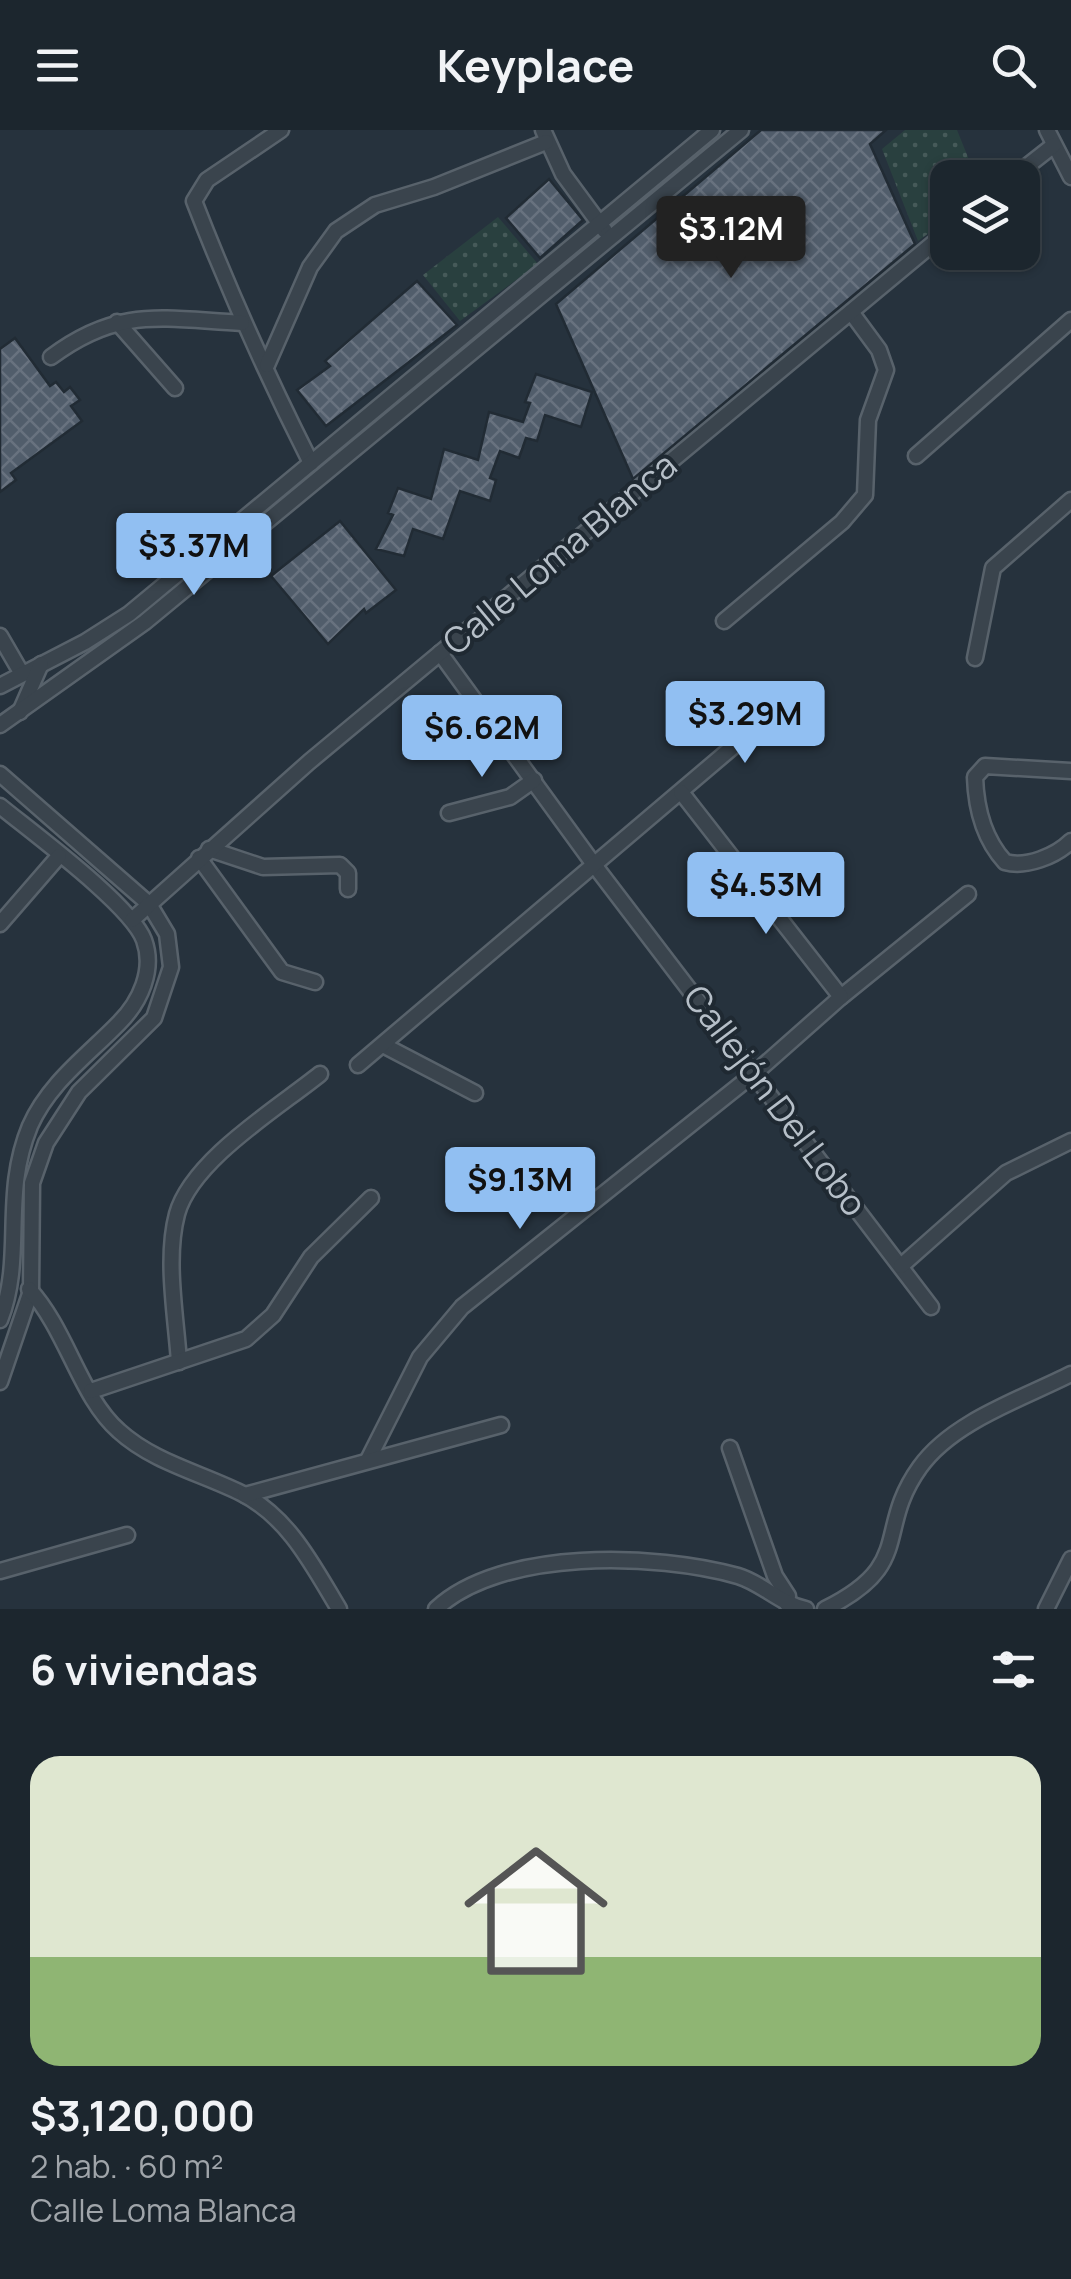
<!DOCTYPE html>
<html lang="es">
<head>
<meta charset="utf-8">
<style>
	body { margin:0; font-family:Manrope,sans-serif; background:#252e36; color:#f1f3f6; height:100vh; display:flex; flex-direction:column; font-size:38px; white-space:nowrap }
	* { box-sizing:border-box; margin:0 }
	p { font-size:32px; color:#a0a5aa }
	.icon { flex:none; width:55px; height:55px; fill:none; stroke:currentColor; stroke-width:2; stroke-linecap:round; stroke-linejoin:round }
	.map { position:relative; height:1479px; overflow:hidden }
	.sheet { display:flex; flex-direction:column; background:#1c262e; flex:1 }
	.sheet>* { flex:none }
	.tools { position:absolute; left:930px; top:30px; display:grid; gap:20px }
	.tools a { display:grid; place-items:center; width:110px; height:110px; border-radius:20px; background:#1c262e; box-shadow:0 2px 8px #0004,0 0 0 2px #3a434a; font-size:50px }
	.price { position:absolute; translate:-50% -85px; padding:0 22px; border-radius:10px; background:#91bff2; color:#111; font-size:32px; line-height:65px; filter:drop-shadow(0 2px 5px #0008) }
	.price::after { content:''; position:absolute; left:50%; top:60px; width:30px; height:22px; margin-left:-15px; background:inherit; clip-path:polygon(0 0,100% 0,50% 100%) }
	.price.current { background:#222; color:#fff }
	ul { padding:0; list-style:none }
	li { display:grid; align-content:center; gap:20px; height:530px; padding:0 30px }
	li+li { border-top:2px solid #3a434a }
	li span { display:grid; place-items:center; height:310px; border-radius:30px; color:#555 }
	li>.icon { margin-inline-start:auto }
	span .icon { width:180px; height:180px; fill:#fffc; stroke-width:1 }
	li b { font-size:42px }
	h2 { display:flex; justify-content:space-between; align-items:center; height:120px; padding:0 30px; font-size:42px }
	header { display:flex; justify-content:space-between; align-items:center; height:130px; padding:0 30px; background:#1c262e; font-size:45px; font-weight:700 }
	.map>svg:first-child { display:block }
	.grass { fill:url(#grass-dots) }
	.building { fill:url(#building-cross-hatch); stroke:#212b34; stroke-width:2.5 }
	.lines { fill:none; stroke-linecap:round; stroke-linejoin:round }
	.minor-casing { stroke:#58626b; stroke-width:19 }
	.minor { stroke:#3a444d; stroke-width:14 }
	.labels { text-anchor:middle; stroke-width:8; stroke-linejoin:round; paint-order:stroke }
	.street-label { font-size:35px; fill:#b6bfc8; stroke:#1f2932 }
</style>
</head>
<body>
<header><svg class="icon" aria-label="menu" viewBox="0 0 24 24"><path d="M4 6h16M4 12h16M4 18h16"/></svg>Keyplace<svg class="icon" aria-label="search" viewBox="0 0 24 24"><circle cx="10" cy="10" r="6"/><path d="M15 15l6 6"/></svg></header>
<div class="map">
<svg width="1071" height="1479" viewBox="0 0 1071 1479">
	<defs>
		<pattern id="grass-dots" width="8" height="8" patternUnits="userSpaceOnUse" patternTransform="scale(2.5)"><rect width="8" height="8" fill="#29403f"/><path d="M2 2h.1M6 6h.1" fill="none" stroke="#465a59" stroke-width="1.8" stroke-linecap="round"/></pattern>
		<pattern id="building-cross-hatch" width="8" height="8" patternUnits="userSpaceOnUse" patternTransform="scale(2.5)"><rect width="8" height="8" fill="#515d6b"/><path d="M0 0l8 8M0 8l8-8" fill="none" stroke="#68727f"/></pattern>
	</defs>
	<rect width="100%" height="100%" fill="#26323d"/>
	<!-- grass -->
	<g class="grass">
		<polygon points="905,0 957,0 976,47 948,48 947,90 918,111 882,19"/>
		<polygon points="498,87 538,134 460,191 423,145"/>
	</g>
	<!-- building -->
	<g class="building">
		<polygon points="761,0 886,0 870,14 915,114 633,349 556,174"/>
		<polygon points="549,49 583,90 540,128 506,88"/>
		<polygon points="417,151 457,195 326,296 297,260 330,236 325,231"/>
		<polygon points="15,208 50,256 56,252 64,262 70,257 80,270 71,276 82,291 11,343 16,350 0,362 0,219"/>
		<polygon points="536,244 592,262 581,297 545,285 537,311 526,308 519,328 500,321 490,348 496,350 490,371 460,361 443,409 413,399 404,426 376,419 393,385 388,383 398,358 431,369 444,319 478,330 489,282 523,292 530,273 525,272"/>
		<polygon points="340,391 396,460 366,483 364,479 328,514 271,446"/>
	</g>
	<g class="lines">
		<defs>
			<g id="minor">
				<path d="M281,0L207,50L194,71C229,161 268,248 311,333"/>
				<polyline points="543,0 563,44 605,101"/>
				<polyline points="1047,0 1071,47"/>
				<polyline points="1012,48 1054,15"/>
				<polyline points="117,192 175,258"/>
				<path d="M51,227C119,176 163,189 242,193"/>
				<polyline points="267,235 310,137 336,101 375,75 434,57 546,12"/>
				<polyline points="916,326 1071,190"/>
				<polyline points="724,491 842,392 865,365 868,290 886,240 879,220 851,182"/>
				<polyline points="0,506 22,544"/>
				<polyline points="440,523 595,736 931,1177"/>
				<polyline points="975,528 993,438 1071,370"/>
				<polyline points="0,556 85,512 129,484 712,0"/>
				<polyline points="20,582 41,534"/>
				<polyline points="0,595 145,492 741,0"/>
				<path d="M1071,641L985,636L975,647C976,678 983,708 1005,732C1026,738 1056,726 1071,711"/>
				<polyline points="0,644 149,774 167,804 171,837 154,888 79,962 46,1013 32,1053 31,1161 0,1252"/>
				<path d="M0,676C33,703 131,775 144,810C155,840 140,872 119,893C87,926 49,953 30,996C1,1066 25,1126 0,1190"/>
				<polyline points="449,683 510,667 534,650"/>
				<polyline points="209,719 263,737 340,735 348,743 348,759"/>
				<polyline points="199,728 282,842 315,852"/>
				<polyline points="132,790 309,632 948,101"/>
				<polyline points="0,794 59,726"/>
				<polyline points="841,867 968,764"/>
				<polyline points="383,915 475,963"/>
				<polyline points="358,935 781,576"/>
				<polyline points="901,1136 1006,1043 1071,1011"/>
				<path d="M29,1159C67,1200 80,1267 119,1301C153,1332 201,1343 241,1363C289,1387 313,1436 339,1479"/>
				<path d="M179,1232C176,1186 165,1129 177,1084C192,1030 278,978 320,944"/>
				<polyline points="91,1261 246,1209 273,1185 311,1127 371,1068"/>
				<polyline points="730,1318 775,1446 788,1466 787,1474"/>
				<polyline points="368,1330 420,1227 462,1177 755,943 841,867 681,662"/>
				<polyline points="245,1365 501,1295"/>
				<polyline points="0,1441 127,1405"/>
				<path d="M436,1479C501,1418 656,1423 738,1446C762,1453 780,1474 806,1479"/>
				<path d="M825,1479C916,1434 874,1401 920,1337C953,1291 1022,1269 1071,1244"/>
				<polyline points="1046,1479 1071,1429"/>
			</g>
		</defs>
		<!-- minor casing -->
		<use href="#minor" class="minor-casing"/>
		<!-- minor -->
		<use href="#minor" class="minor"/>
	</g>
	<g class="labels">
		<!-- street labels -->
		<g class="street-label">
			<text transform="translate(560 424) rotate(-40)" y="12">Calle Loma Blanca</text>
			<text transform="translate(775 971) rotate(53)" y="12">Callejón Del Lobo</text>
		</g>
	</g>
</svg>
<div class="tools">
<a><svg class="icon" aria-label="layers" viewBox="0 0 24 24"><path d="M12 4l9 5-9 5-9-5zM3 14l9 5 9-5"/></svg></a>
</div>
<b class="price current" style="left:731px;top:151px">$3.12M</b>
<b class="price" style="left:194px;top:468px">$3.37M</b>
<b class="price" style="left:745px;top:636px">$3.29M</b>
<b class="price" style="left:482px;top:650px">$6.62M</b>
<b class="price" style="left:766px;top:807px">$4.53M</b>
<b class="price" style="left:520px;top:1102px">$9.13M</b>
</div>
<section class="sheet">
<h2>6 viviendas<svg class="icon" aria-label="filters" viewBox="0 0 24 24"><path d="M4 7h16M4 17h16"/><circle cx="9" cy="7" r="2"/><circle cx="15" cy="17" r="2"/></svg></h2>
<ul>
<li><span style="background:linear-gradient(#dfe7d0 65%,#8fb573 0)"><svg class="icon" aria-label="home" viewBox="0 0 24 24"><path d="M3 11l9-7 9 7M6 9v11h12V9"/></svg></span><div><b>$3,120,000</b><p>2 hab. · 60 m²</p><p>Calle Loma Blanca</p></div></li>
</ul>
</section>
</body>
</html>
